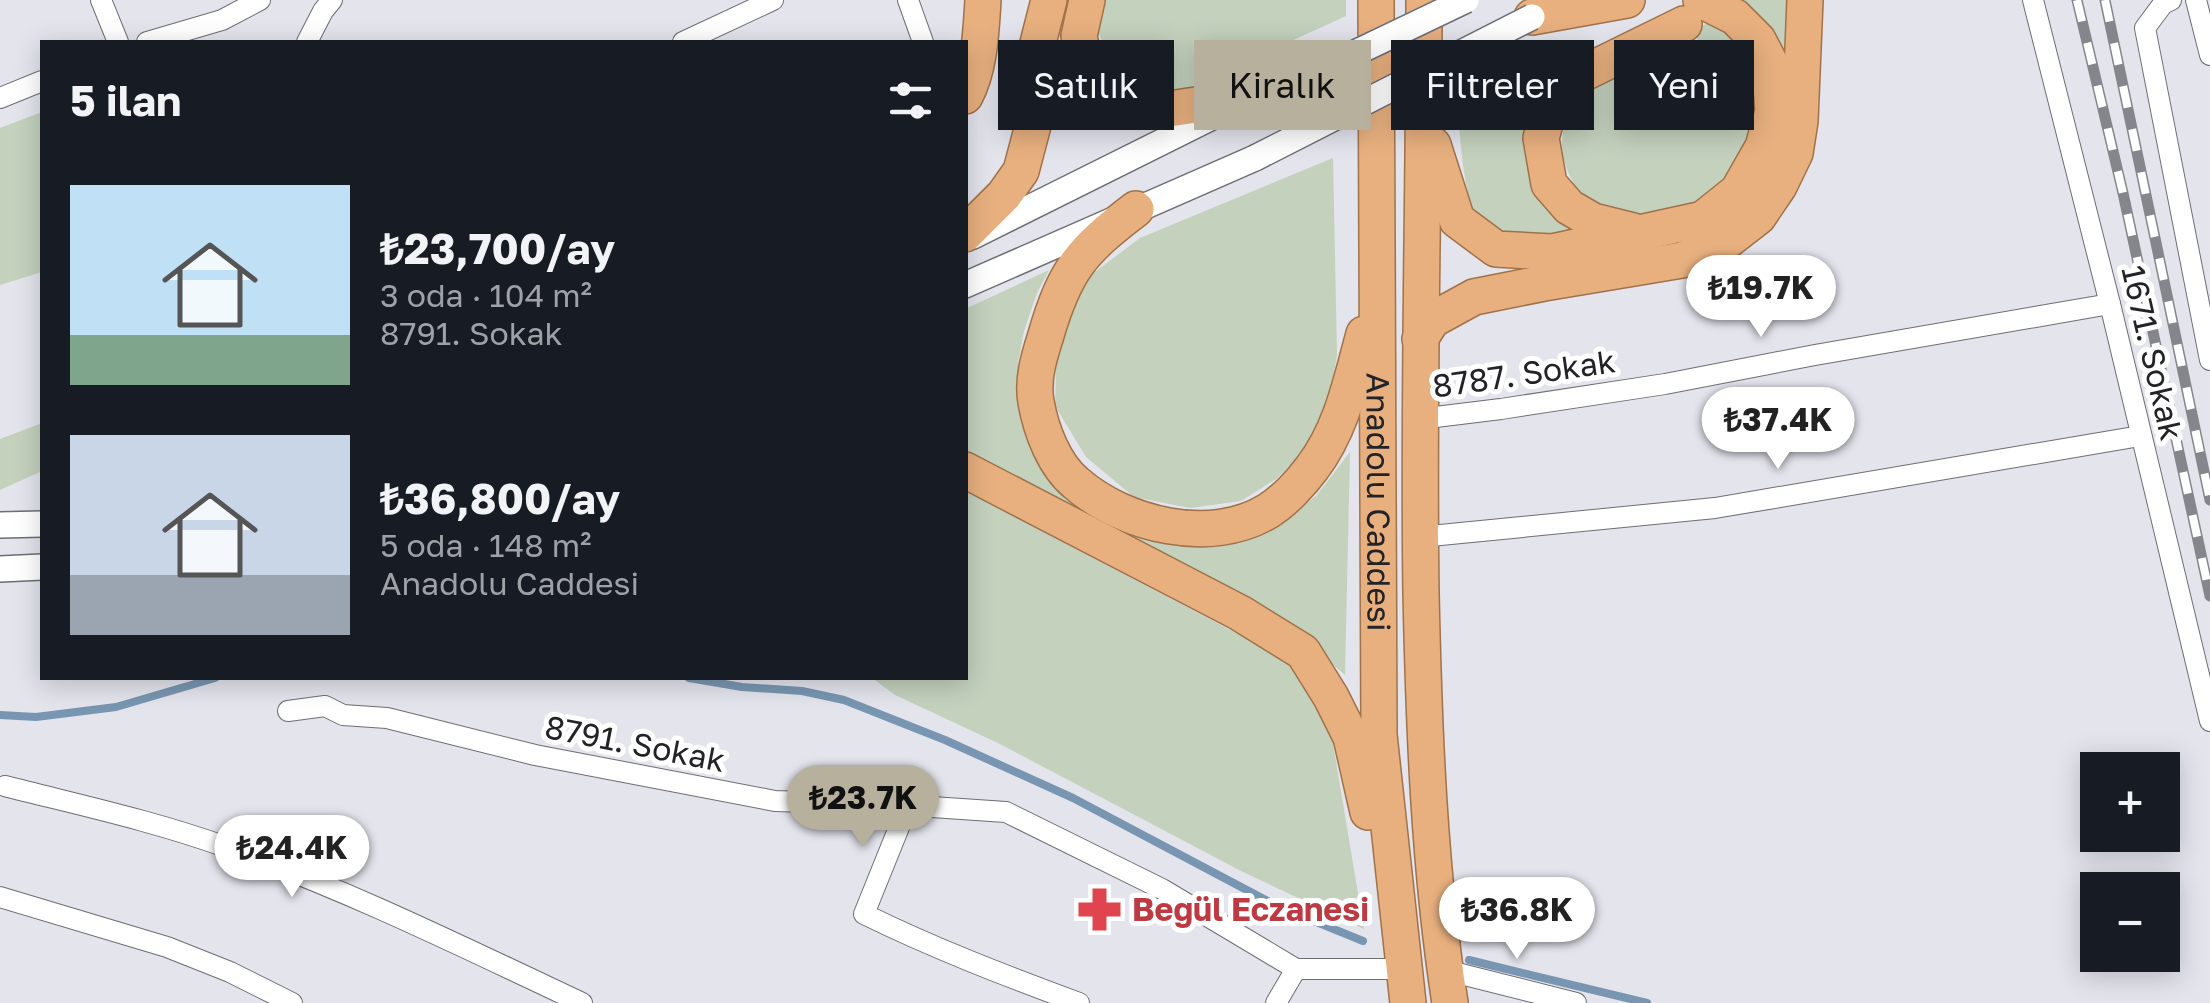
<!DOCTYPE html>
<html lang="tr">
<head>
<meta charset="utf-8">
<style>
	body { margin:0; font-family:"Golos Text",sans-serif; background:#20242c; color:#f1f3f6; height:100vh; display:flex; flex-direction:column; font-size:38px; white-space:nowrap }
	* { box-sizing:border-box; margin:0 }
	p { font-size:32px; color:#9ea1a6 }
	.icon { flex:none; width:55px; height:55px; fill:none; stroke:currentColor; stroke-width:2; stroke-linecap:round; stroke-linejoin:round }
	.map { position:relative; flex:1; overflow:hidden }
	.panel { position:absolute; left:40px; top:40px; width:928px; height:640px; display:flex; flex-direction:column; background:#171b24; border-radius:0px; box-shadow:0 5px 25px #0003 }
	.panel>* { flex:none }
	.hud { position:absolute; left:998px; top:40px; width:950px; height:90px; display:flex; gap:20px }
	.fabs { position:absolute; left:2080px; top:752px; display:grid; gap:20px }
	.fabs a { display:grid; place-items:center; width:100px; height:100px; border-radius:0px; background:#171b24; box-shadow:0 5px 25px #0003; font-size:50px }
	.price { position:absolute; translate:-50% -85px; padding:0 22px; border-radius:35px; background:#fff; color:#222; font-size:32px; line-height:65px; filter:drop-shadow(0 2px 5px #0008) }
	.price::after { content:''; position:absolute; left:50%; top:60px; width:30px; height:22px; margin-left:-15px; background:inherit; clip-path:polygon(0 0,100% 0,50% 100%) }
	.price.current { background:#b7b09c; color:#111 }
	ul { padding:0; list-style:none }
	li { display:flex; align-items:center; gap:30px; height:250px; padding:0 30px }
	li span { display:grid; place-items:center; flex:none; width:280px; height:200px; border-radius:0px; color:#555 }
	li>.icon { margin-inline-start:auto }
	span .icon { width:120px; height:120px; fill:#fffc; stroke-width:1 }
	li b { font-size:42px }
	h2 { display:flex; justify-content:space-between; align-items:center; height:120px; padding:0 30px; font-size:42px }
	.pill { padding:0 35px; border-radius:0px; background:#171b24; box-shadow:0 5px 25px #0003; font-size:35px; line-height:90px }
	.pill.current { background:#b7b09c; color:#111 }
	.map>svg:first-child { display:block }
	.green { fill:#c3d1bd }
	.lines { fill:none; stroke-linecap:round; stroke-linejoin:round }
	.stream { stroke:#7896b1; stroke-width:8 }
	.minor-casing { stroke:#6d6d75; stroke-width:22 }
	.tertiary-casing { stroke:#6d6d75; stroke-width:28 }
	.trunk-casing { stroke:#a0724b; stroke-width:38 }
	.minor { stroke:#fff; stroke-width:20 }
	.tertiary { stroke:#fff; stroke-width:25 }
	.trunk { stroke:#e8b07f; stroke-width:35 }
	.rail-casing { stroke:#85858c; stroke-width:11 }
	.rail { stroke:#fff; stroke-width:8; stroke-dasharray:22; stroke-linecap:butt }
	.tertiary-bridge-casing { stroke:#6d6d75; stroke-width:28; stroke-linecap:butt }
	.tertiary-bridge { stroke:#fff; stroke-width:25 }
	.labels { text-anchor:middle; stroke-width:10; stroke-linejoin:round; paint-order:stroke }
	.street-label { font-size:32px; fill:#232327; stroke:#fff }
	.health-label { font-size:32px; font-weight:bold; fill:#be3a42; stroke:#fff; text-anchor:start }
</style>
</head>
<body>
<div class="map">
<svg width="2210" height="1003" viewBox="0 0 2210 1003">
	<rect width="100%" height="100%" fill="#e4e4ed"/>
	<!-- green -->
	<g class="green">
		<polygon points="1104,0 1346,0 1346,16 1173,95 1144,89 1111,62 1098,32"/>
		<polygon points="1738,0 1791,0 1786,71"/>
		<path d="M1711,22C1747,46 1767,73 1757,118C1750,146 1734,179 1710,195C1684,214 1638,220 1607,210C1580,202 1563,172 1562,145C1562,126 1570,103 1586,91C1611,73 1669,57 1700,46L1693,29Z"/>
		<path d="M1566,59L1548,80V208L1571,230C1544,237 1494,243 1476,215C1464,195 1458,130 1459,106Z"/>
		<polygon points="42,112 42,272 0,285 0,128"/>
		<polygon points="1333,158 1337,355 1328,409 1307,449 1276,479 1241,501 1190,508 1134,497 1086,457 1055,406 1057,330 1087,278 1140,238"/>
		<polygon points="1049,270 1037,293 1024,331 1018,363 1023,397 1075,497 1272,526 1316,496 1350,452 1345,675 1312,646 965,453 965,309"/>
		<polygon points="42,423 42,471 0,490 0,439"/>
		<polygon points="965,491 1282,657 1307,683 1332,738 1364,929 1241,871 998,743 895,695 872,678 965,678"/>
	</g>
	<g class="lines">
		<!-- stream -->
		<g class="stream">
			<polyline points="689,678 742,687 802,691 844,700 945,740 1073,798 1277,906 1363,941"/>
			<polyline points="0,715 36,717 116,707 215,678"/>
			<polyline points="1469,960 1647,1003"/>
		</g>
		<defs>
			<g id="minor">
				<polyline points="101,0 118,42"/>
				<polyline points="908,0 923,42"/>
				<polyline points="2033,0 2110,304 2210,721"/>
				<polyline points="2171,0 2163,4 2145,28 2210,360"/>
				<polyline points="2196,0 2210,55"/>
				<polyline points="147,42 222,20 260,0"/>
				<polyline points="307,42 323,11 332,0"/>
				<polyline points="683,42 773,0"/>
				<polyline points="0,98 42,81"/>
				<polyline points="1419,419 1501,409 1665,384 1815,355 2110,304"/>
				<polyline points="1420,537 1715,508 2140,436"/>
				<polyline points="288,711 325,706 343,715 387,718 535,755 775,801 902,805 1006,812 1162,889 1296,969"/>
				<path d="M5,786C79,805 154,821 226,847C348,890 465,948 582,1003"/>
				<path d="M908,805L864,914C933,948 1006,976 1079,1003"/>
				<polyline points="0,897 167,947 230,972 292,1003"/>
				<polyline points="1296,969 1403,969"/>
				<polyline points="1445,970 1576,1003"/>
				<polyline points="1276,1003 1296,969"/>
			</g>
			<g id="tertiary">
				<polyline points="973,236 1232,107"/>
				<polyline points="965,285 1255,158"/>
				<polyline points="0,525 42,524"/>
				<polyline points="0,569 42,567"/>
			</g>
			<g id="trunk">
				<polyline points="1087,0 1079,36 1084,61 1101,82 1123,98 1156,111 1209,103 1237,104"/>
				<path id="s1" d="M1376,0L1379,735L1408,1003"/>
				<path d="M1424,0C1424,198 1418,396 1421,593C1424,731 1429,867 1450,1003"/>
				<polyline points="1532,17 1627,0"/>
				<path d="M965,96C980,68 981,31 983,0"/>
				<polyline points="1433,145 1457,220 1496,249 1552,252 1703,219 1738,191 1763,147 1773,111 1769,61 1758,40 1735,17 1701,0"/>
				<path d="M1136,209C1082,250 1065,269 1046,335C1039,357 1032,379 1036,402C1041,430 1054,465 1076,483C1124,525 1211,546 1268,511C1284,501 1301,483 1312,468C1342,429 1351,381 1364,334"/>
				<polyline points="1633,231 1593,221 1569,207 1549,184 1541,138 1553,96 1578,76 1684,24"/>
				<polyline points="965,234 1004,195 1021,171 1036,114 1036,51 1049,0"/>
				<polyline points="1420,339 1432,320 1474,297 1544,283 1682,260 1727,241 1758,217 1779,186 1795,153 1800,121 1805,0"/>
				<polyline points="965,470 1240,613 1303,652 1331,697 1351,737 1368,812"/>
			</g>
		</defs>
		<!-- minor casing -->
		<use href="#minor" class="minor-casing"/>
		<!-- tertiary casing -->
		<use href="#tertiary" class="tertiary-casing"/>
		<!-- trunk casing -->
		<use href="#trunk" class="trunk-casing"/>
		<!-- minor -->
		<use href="#minor" class="minor"/>
		<!-- tertiary -->
		<use href="#tertiary" class="tertiary"/>
		<!-- trunk -->
		<use href="#trunk" class="trunk"/>
		<defs>
			<g id="rail">
				<polyline points="2077,0 2123,193 2210,596"/>
				<polyline points="2105,0 2210,500"/>
			</g>
		</defs>
		<!-- rail casing -->
		<use href="#rail" class="rail-casing"/>
		<!-- rail -->
		<use href="#rail" class="rail"/>
		<defs>
			<g id="tertiary-bridge">
				<polyline points="1237,104 1328,66 1466,0"/>
				<polyline points="1255,158 1532,17"/>
			</g>
		</defs>
		<!-- tertiary-bridge casing -->
		<use href="#tertiary-bridge" class="tertiary-bridge-casing"/>
		<!-- tertiary-bridge -->
		<use href="#tertiary-bridge" class="tertiary-bridge"/>
	</g>
	<!-- icons -->
	<defs>
		<symbol id="pharmacy-bare" viewBox="-9 -9 18 18"><path d="M-2-6h4v4h4v4h-4v4h-4v-4h-4v-4h4Z" fill="#e0444e" stroke="#fff" stroke-width="2.5" paint-order="stroke"/></symbol>
	</defs>
	<g fill-rule="evenodd">
		<use href="#pharmacy-bare" x="1068" y="878" width="63" height="63"/>
	</g>
	<g class="labels">
		<!-- street labels -->
		<g class="street-label">
			<text transform="translate(2152 353) rotate(77)" y="11">1671. Sokak</text>
			<text transform="translate(1524 374) rotate(-8)" y="11">8787. Sokak</text>
			<text dy="11" stroke="none"><textPath href="#s1" startOffset="502">Anadolu Caddesi</textPath></text>
			<text transform="translate(635 744) rotate(11)" y="11">8791. Sokak</text>
		</g>
		<!-- health labels -->
		<g class="health-label">
			<text x="1132" y="921">Begül Eczanesi</text>
		</g>
	</g>
</svg>
<div class="fabs">
<a>+</a>
<a>−</a>
</div>
<b class="price" style="left:1761px;top:340px">₺19.7K</b>
<b class="price" style="left:1778px;top:472px">₺37.4K</b>
<b class="price current" style="left:863px;top:850px">₺23.7K</b>
<b class="price" style="left:292px;top:900px">₺24.4K</b>
<b class="price" style="left:1517px;top:962px">₺36.8K</b>
<div class="hud">
<a class="pill">Satılık</a>
<a class="pill current">Kiralık</a>
<a class="pill">Filtreler</a>
<a class="pill">Yeni</a>
</div>
<section class="panel">
<h2>5 ilan<svg class="icon" aria-label="filters" viewBox="0 0 24 24"><path d="M4 7h16M4 17h16"/><circle cx="9" cy="7" r="2"/><circle cx="15" cy="17" r="2"/></svg></h2>
<ul>
<li><span style="background:linear-gradient(#bfe0f5 75%,#7fa58c 0)"><svg class="icon" aria-label="home" viewBox="0 0 24 24"><path d="M3 11l9-7 9 7M6 9v11h12V9"/></svg></span><div><b>₺23,700/ay</b><p>3 oda · 104 m²</p><p>8791. Sokak</p></div></li>
<li><span style="background:linear-gradient(#c9d6e8 70%,#9aa5b1 0)"><svg class="icon" aria-label="home" viewBox="0 0 24 24"><path d="M3 11l9-7 9 7M6 9v11h12V9"/></svg></span><div><b>₺36,800/ay</b><p>5 oda · 148 m²</p><p>Anadolu Caddesi</p></div></li>
</ul>
</section>
</div>
</body>
</html>
